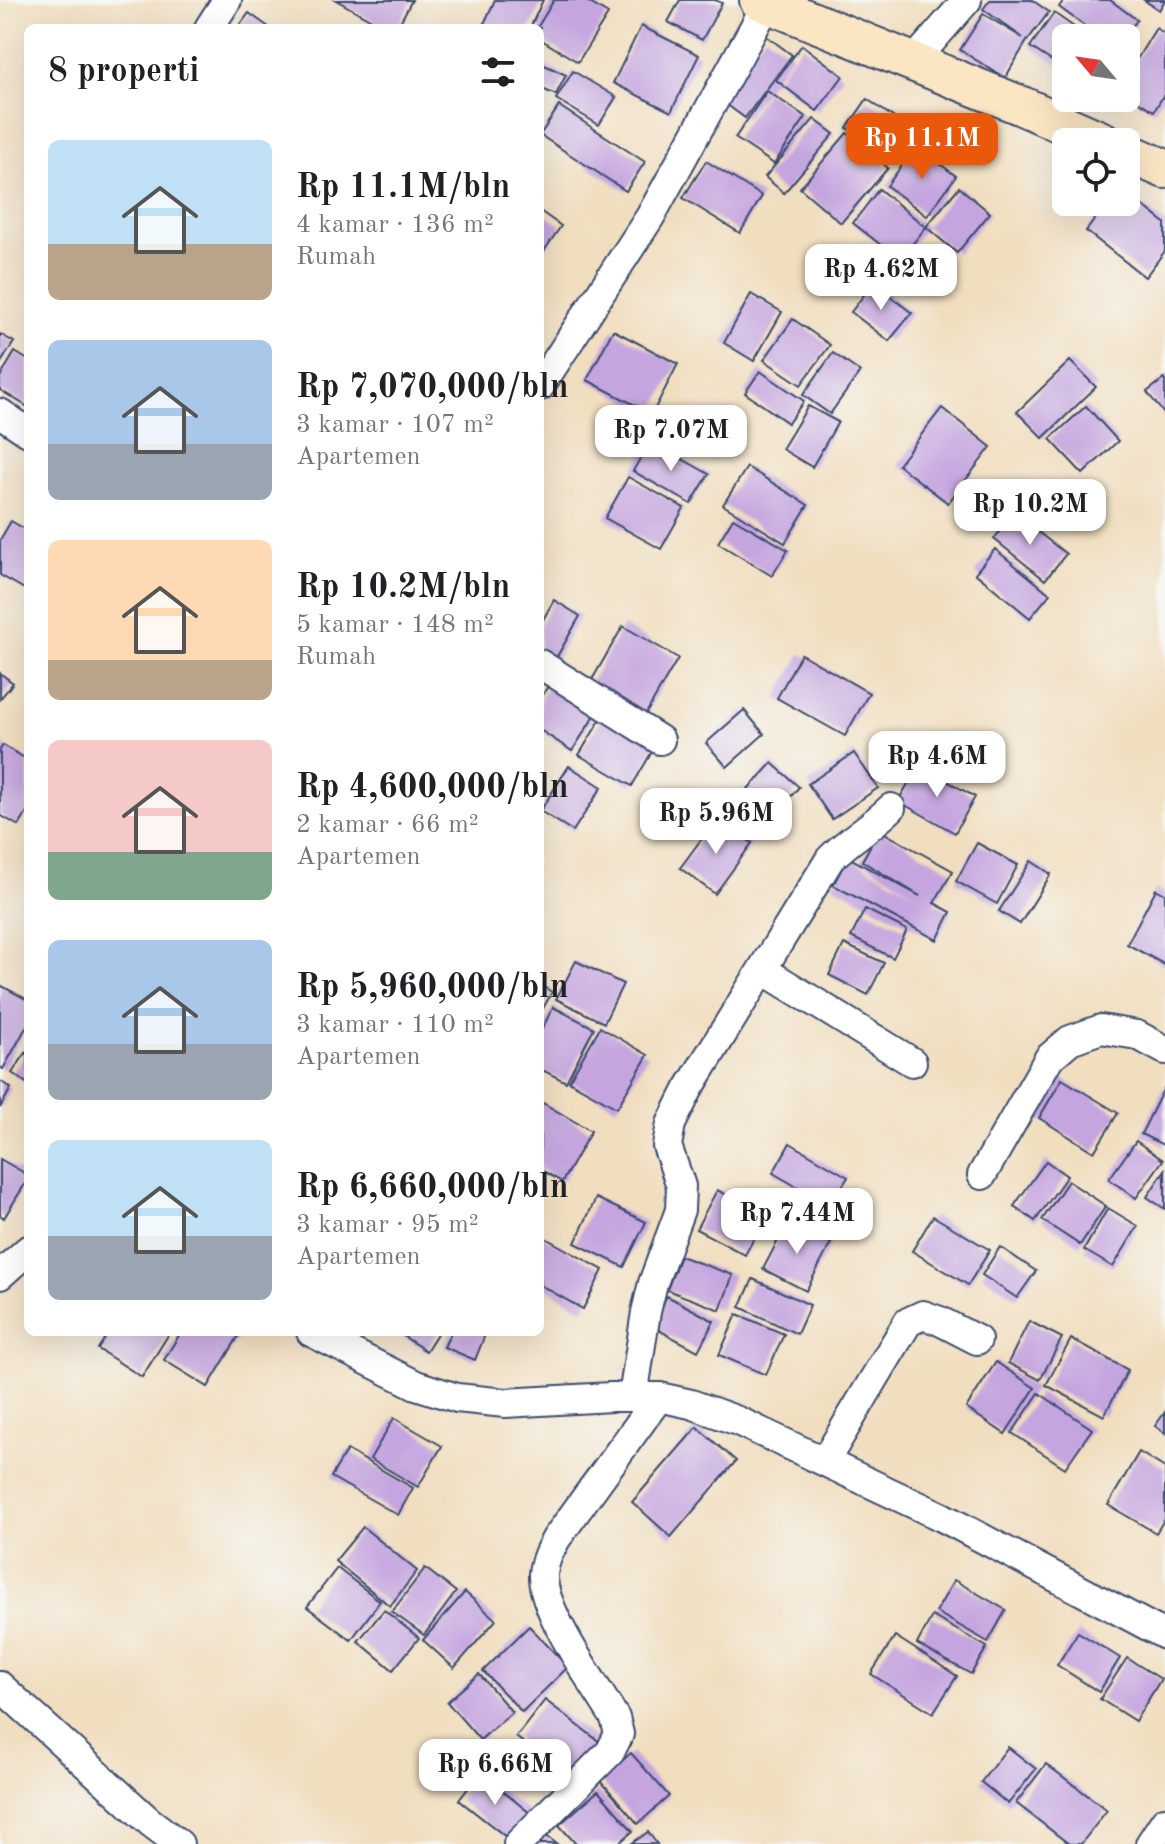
<!DOCTYPE html>
<html lang="id">
<head>
<meta charset="utf-8">
<style>
	body { margin:0; font-family:"Old Standard TT",serif; background:#f6f6f6; color:#202124; height:100vh; display:flex; flex-direction:column; font-size:30px; white-space:nowrap }
	* { box-sizing:border-box; margin:0 }
	p { font-size:26px; color:#757577 }
	.icon { flex:none; width:44px; height:44px; fill:none; stroke:currentColor; stroke-width:2; stroke-linecap:round; stroke-linejoin:round }
	.map { position:relative; flex:1; overflow:hidden }
	.drawer { position:absolute; left:24px; top:24px; width:520px; height:1312px; display:flex; flex-direction:column; background:#fff; border-radius:12px; box-shadow:0 8px 32px #0002 }
	.drawer>* { flex:none }
	.needle { width:52px; rotate:299deg }
	.buttons { position:absolute; left:1052px; top:24px; display:grid; gap:16px }
	.buttons a { display:grid; place-items:center; width:88px; height:88px; border-radius:12px; background:#fff; box-shadow:0 8px 32px #0002; font-size:40px }
	.price { position:absolute; translate:-50% -68px; padding:0 18px; border-radius:16px; background:#fff; color:#222; font-size:26px; line-height:52px; filter:drop-shadow(0 2px 4px #0008) }
	.price::after { content:''; position:absolute; left:50%; top:48px; width:24px; height:18px; margin-left:-12px; background:inherit; clip-path:polygon(0 0,100% 0,50% 100%) }
	.price.on { background:#ea580c; color:#fff }
	ul { padding:0; list-style:none }
	li { display:flex; align-items:center; gap:24px; height:200px; padding:0 24px }
	li span { display:grid; place-items:center; flex:none; width:224px; height:160px; border-radius:12px; color:#555 }
	li>.icon { margin-inline-start:auto }
	span .icon { width:96px; height:96px; fill:#fffc; stroke-width:1 }
	li b { font-size:34px }
	h2 { display:flex; justify-content:space-between; align-items:center; height:96px; padding:0 24px; font-size:34px }
	.map>svg:first-child { display:block }
	.building { fill:#c4a5df }
	.lines { fill:none; stroke-linecap:round; stroke-linejoin:round }
	.minor-casing { stroke:#3b496d; stroke-width:32 }
	.secondary-casing { stroke:#3b496d; stroke-width:42 }
	.minor { stroke:#fff; stroke-width:28 }
	.secondary { stroke:#fbe6c4; stroke-width:38 }
</style>
</head>
<body>
<div class="map">
<svg width="1165" height="1844" viewBox="0 0 1165 1844">
	<rect width="100%" height="100%" fill="#f6f6f2"/>
	<filter id="ink" filterUnits="userSpaceOnUse"><feTurbulence type="fractalNoise" baseFrequency=".0125" numOctaves="2"/><feDisplacementMap in="SourceGraphic" scale="16" xChannelSelector="R" yChannelSelector="G"/><feConvolveMatrix kernelMatrix="1 2 1 2 8 2 1 2 1" color-interpolation-filters="sRGB"/></filter>
	<filter id="wash" filterUnits="userSpaceOnUse"><feTurbulence type="fractalNoise" baseFrequency=".006" numOctaves="4" result="noise"/><feDisplacementMap in="SourceGraphic" scale="32" xChannelSelector="R" yChannelSelector="G"/><feGaussianBlur stdDeviation="1.8" result="paint"/><feColorMatrix in="noise" values="0 0 0 0 0 0 0 0 0 0 0 0 0 0 0 0 0 1.4 0 .05"/><feComposite in="paint" operator="in"/></filter>
	<g filter="url(#wash)">
		<rect width="100%" height="100%" fill="#f1debf"/>
		<g id="blocks">
			<!-- building -->
			<g class="building">
				<polygon points="336,0 412,0 397,28 386,28"/>
				<polygon points="495,0 543,0 530,28 482,28"/>
				<polygon points="554,0 585,0 608,14 578,62 540,39 540,28 537,28"/>
				<polygon points="680,0 715,0 722,3 702,40 668,22"/>
				<polygon points="990,0 1032,0 1049,12 1027,41 1005,78 960,50 983,14 1023,38 983,9"/>
				<polygon points="1064,0 1110,0 1137,20 1123,38 1101,38 1059,7"/>
				<polygon points="1144,0 1165,0 1159,10"/>
				<polygon points="249,13 270,28 238,28"/>
				<polygon points="1054,13 1084,34 1082,38 1066,38 1066,60 1061,67 1030,47"/>
				<polygon points="641,26 699,55 671,112 613,83"/>
				<polygon points="1156,28 1165,34 1165,93 1154,111 1126,94 1126,77"/>
				<polygon points="765,35 792,55 745,118 718,98"/>
				<polygon points="802,45 843,76 817,111 776,80"/>
				<polygon points="540,63 566,75 556,95 540,88"/>
				<polygon points="573,71 616,97 599,125 556,99"/>
				<polygon points="767,91 806,117 774,164 735,138"/>
				<polygon points="867,99 913,131 894,160 847,128"/>
				<polygon points="559,106 645,162 626,191 540,135"/>
				<polygon points="814,119 834,134 784,193 765,177"/>
				<polygon points="847,133 888,168 841,223 800,188"/>
				<polygon points="916,146 956,176 927,216 887,186"/>
				<polygon points="706,161 762,196 740,233 683,198"/>
				<polygon points="959,187 990,213 957,253 926,227 900,260 853,223 879,189 926,227"/>
				<polygon points="1126,192 1165,223 1165,251 1145,277 1086,231 1108,202 1126,202"/>
				<polygon points="540,211 561,226 540,257"/>
				<polygon points="873,283 912,313 889,341 851,312"/>
				<polygon points="751,294 782,312 754,361 724,343"/>
				<polygon points="793,319 830,345 801,385 764,360"/>
				<polygon points="613,330 678,364 652,414 587,380"/>
				<polygon points="0,334 14,342 0,364"/>
				<polygon points="15,352 28,360 28,407 0,390 0,377"/>
				<polygon points="833,353 860,372 830,414 803,395"/>
				<polygon points="1070,361 1096,387 1043,438 1017,412"/>
				<polygon points="760,371 804,401 788,423 745,393"/>
				<polygon points="1165,378 1165,415 1147,392"/>
				<polygon points="808,406 838,422 812,467 782,449"/>
				<polygon points="1086,406 1118,441 1083,474 1050,439"/>
				<polygon points="942,408 991,447 948,503 898,465"/>
				<polygon points="650,441 709,474 691,504 633,471"/>
				<polygon points="747,467 808,505 785,543 723,505"/>
				<polygon points="628,477 684,508 661,549 605,518"/>
				<polygon points="1014,513 1066,554 1045,580 994,539"/>
				<polygon points="733,518 788,550 772,576 718,543"/>
				<polygon points="11,521 28,531 28,591 0,575 0,540"/>
				<polygon points="995,549 1050,594 1030,618 975,573"/>
				<polygon points="554,600 580,616 555,660 540,651 540,625"/>
				<polygon points="623,626 678,658 644,717 589,685"/>
				<polygon points="801,654 869,693 845,736 777,698"/>
				<polygon points="0,673 13,683 0,699"/>
				<polygon points="553,678 600,707 572,751 540,730 540,699"/>
				<polygon points="744,710 764,734 727,767 706,743"/>
				<polygon points="605,712 657,743 632,786 579,755"/>
				<polygon points="3,745 28,760 28,811 19,826 0,815 0,750"/>
				<polygon points="854,753 878,788 832,819 808,784"/>
				<polygon points="772,763 799,787 763,828 735,803"/>
				<polygon points="919,765 975,797 955,833 898,801"/>
				<polygon points="569,766 602,787 573,831 540,811"/>
				<polygon points="717,818 752,843 715,894 680,868"/>
				<polygon points="879,830 953,871 934,903 951,912 937,940 833,885 848,857 920,896 862,861"/>
				<polygon points="977,843 1018,865 997,904 956,881"/>
				<polygon points="1031,861 1051,874 1020,924 999,911"/>
				<polygon points="1156,889 1165,894 1165,965 1127,944"/>
				<polygon points="865,909 907,930 893,958 851,937"/>
				<polygon points="844,944 884,963 868,995 829,975"/>
				<polygon points="576,961 623,984 604,1023 556,999"/>
				<polygon points="0,985 28,1000 28,1024 3,1069 0,1067"/>
				<polygon points="540,985 552,992 540,1014"/>
				<polygon points="553,1007 594,1028 566,1082 540,1069 540,1033"/>
				<polygon points="600,1027 648,1055 617,1108 569,1081"/>
				<polygon points="28,1050 28,1084 12,1073"/>
				<polygon points="1062,1079 1118,1113 1094,1152 1039,1118"/>
				<polygon points="0,1081 11,1088 0,1108"/>
				<polygon points="1165,1086 1165,1146 1141,1134"/>
				<polygon points="543,1103 591,1131 562,1182 540,1169 540,1108"/>
				<polygon points="1136,1141 1163,1160 1136,1198 1109,1179"/>
				<polygon points="790,1143 848,1177 830,1206 773,1173"/>
				<polygon points="0,1159 28,1175 28,1179 4,1218 0,1215"/>
				<polygon points="1046,1161 1067,1176 1035,1221 1014,1206"/>
				<polygon points="1165,1170 1165,1209 1147,1197"/>
				<polygon points="1068,1181 1106,1206 1080,1245 1042,1220"/>
				<polygon points="717,1190 766,1216 745,1255 696,1229"/>
				<polygon points="596,1198 646,1222 624,1267 575,1243"/>
				<polygon points="1108,1208 1138,1226 1113,1267 1084,1250"/>
				<polygon points="933,1216 990,1250 968,1285 912,1251"/>
				<polygon points="788,1221 831,1243 806,1291 763,1269"/>
				<polygon points="540,1235 603,1270 583,1309 540,1285"/>
				<polygon points="1000,1247 1036,1271 1017,1298 982,1275"/>
				<polygon points="680,1256 733,1275 720,1310 667,1290"/>
				<polygon points="753,1279 810,1305 797,1334 740,1307"/>
				<polygon points="667,1296 714,1321 698,1351 651,1326"/>
				<polygon points="737,1314 784,1334 766,1375 719,1355"/>
				<polygon points="1029,1321 1062,1338 1040,1380 1008,1363"/>
				<polygon points="109,1332 170,1332 142,1377 98,1349"/>
				<polygon points="181,1332 241,1332 208,1387 164,1360"/>
				<polygon points="397,1332 438,1332 426,1351"/>
				<polygon points="451,1332 486,1332 475,1360 444,1347"/>
				<polygon points="1071,1339 1128,1370 1104,1416 1046,1385"/>
				<polygon points="996,1362 1035,1388 1005,1434 966,1408"/>
				<polygon points="1039,1393 1092,1429 1065,1468 1012,1433"/>
				<polygon points="1165,1412 1165,1433 1155,1426"/>
				<polygon points="394,1418 442,1446 418,1487 370,1459"/>
				<polygon points="697,1427 736,1461 671,1537 632,1502"/>
				<polygon points="347,1450 413,1488 398,1515 331,1477"/>
				<polygon points="1139,1452 1165,1468 1165,1518 1156,1533 1108,1505"/>
				<polygon points="363,1527 417,1571 390,1606 335,1561"/>
				<polygon points="337,1568 380,1601 351,1640 307,1607"/>
				<polygon points="425,1568 456,1592 424,1635 392,1612"/>
				<polygon points="954,1580 1006,1610 988,1642 936,1612"/>
				<polygon points="465,1592 496,1620 454,1668 423,1640"/>
				<polygon points="384,1610 419,1638 393,1670 358,1641"/>
				<polygon points="932,1616 987,1647 971,1674 917,1644"/>
				<polygon points="529,1626 568,1667 522,1712 483,1671"/>
				<polygon points="1078,1632 1120,1658 1099,1692 1057,1665"/>
				<polygon points="895,1636 957,1676 933,1713 871,1674"/>
				<polygon points="1127,1658 1161,1679 1135,1721 1100,1699"/>
				<polygon points="479,1674 512,1712 480,1740 447,1702"/>
				<polygon points="545,1700 601,1743 574,1781 516,1737"/>
				<polygon points="1008,1747 1036,1769 1008,1804 981,1782"/>
				<polygon points="631,1753 669,1796 638,1824 600,1780"/>
				<polygon points="1046,1764 1107,1810 1081,1844 1069,1844 1016,1803"/>
				<polygon points="480,1773 531,1814 510,1840 459,1800"/>
				<polygon points="598,1791 633,1831 618,1844 576,1844 559,1825"/>
				<polygon points="537,1829 557,1844 526,1844"/>
				<polygon points="648,1832 657,1844 631,1844"/>
			</g>
		</g>
	</g>
	<g filter="url(#ink)">
		<use href="#blocks" fill-opacity="0" stroke="#3b496d" stroke-width="2"/>
		<g class="lines">
			<defs>
				<g id="minor">
					<polyline points="209,28 227,0"/>
					<polyline points="914,61 967,0"/>
					<polyline points="540,386 650,217 767,4"/>
					<polyline points="0,413 28,432"/>
					<polyline points="540,664 660,740"/>
					<polyline points="763,970 912,1062"/>
					<polyline points="982,1175 1049,1058 1070,1040 1101,1029 1137,1035 1165,1050"/>
					<polyline points="0,1275 28,1250"/>
					<polyline points="311,1332 416,1385 457,1398 505,1403 611,1397 659,1397 691,1404 738,1421 942,1517 1165,1635"/>
					<path d="M633,1397L646,1312L653,1283L680,1210L681,1186L667,1146L671,1124L688,1090L830,859C849,839 872,827 891,808"/>
					<polyline points="825,1461 908,1322 923,1315 940,1321 977,1340"/>
					<polyline points="0,1686 150,1822 179,1844"/>
					<path d="M518,1844L610,1752L619,1734L615,1718C595,1685 541,1610 543,1574C544,1561 550,1550 556,1539L659,1397"/>
					<polyline points="1150,1844 1165,1821"/>
				</g>
				<g id="secondary">
					<polyline points="759,0 1022,106 1104,142"/>
					<polyline points="1126,152 1165,169"/>
				</g>
			</defs>
			<!-- minor casing -->
			<use href="#minor" class="minor-casing"/>
			<!-- secondary casing -->
			<use href="#secondary" class="secondary-casing"/>
			<!-- minor -->
			<use href="#minor" class="minor"/>
			<!-- secondary -->
			<use href="#secondary" class="secondary"/>
		</g>
	</g>
</svg>
<div class="buttons">
<a><svg class="needle" viewBox="-14 -14 28 28"><path d="M0-13l5 13h-10z" fill="#e53935"/><path d="M0 13l5-13h-10z" fill="#757577"/></svg></a>
<a><svg class="icon" aria-label="locate" viewBox="0 0 24 24"><circle cx="12" cy="12" r="6"/><path d="M12 2v4M12 18v4M2 12h4M18 12h4"/></svg></a>
</div>
<b class="price on" style="left:922px;top:181px">Rp 11.1M</b>
<b class="price" style="left:881px;top:312px">Rp 4.62M</b>
<b class="price" style="left:671px;top:473px">Rp 7.07M</b>
<b class="price" style="left:1030px;top:547px">Rp 10.2M</b>
<b class="price" style="left:937px;top:799px">Rp 4.6M</b>
<b class="price" style="left:716px;top:856px">Rp 5.96M</b>
<b class="price" style="left:797px;top:1256px">Rp 7.44M</b>
<b class="price" style="left:495px;top:1807px">Rp 6.66M</b>
<section class="drawer">
<h2>8 properti<svg class="icon" aria-label="filters" viewBox="0 0 24 24"><path d="M4 7h16M4 17h16"/><circle cx="9" cy="7" r="2"/><circle cx="15" cy="17" r="2"/></svg></h2>
<ul>
<li><span style="background:linear-gradient(#bfe0f5 65%,#b9a48a 0)"><svg class="icon" aria-label="home" viewBox="0 0 24 24"><path d="M3 11l9-7 9 7M6 9v11h12V9"/></svg></span><div><b>Rp 11.1M/bln</b><p>4 kamar · 136 m²</p><p>Rumah</p></div></li>
<li><span style="background:linear-gradient(#a9c7e8 65%,#9aa5b1 0)"><svg class="icon" aria-label="home" viewBox="0 0 24 24"><path d="M3 11l9-7 9 7M6 9v11h12V9"/></svg></span><div><b>Rp 7,070,000/bln</b><p>3 kamar · 107 m²</p><p>Apartemen</p></div></li>
<li><span style="background:linear-gradient(#ffd9b3 75%,#b9a48a 0)"><svg class="icon" aria-label="home" viewBox="0 0 24 24"><path d="M3 11l9-7 9 7M6 9v11h12V9"/></svg></span><div><b>Rp 10.2M/bln</b><p>5 kamar · 148 m²</p><p>Rumah</p></div></li>
<li><span style="background:linear-gradient(#f6c9c9 70%,#7fa58c 0)"><svg class="icon" aria-label="home" viewBox="0 0 24 24"><path d="M3 11l9-7 9 7M6 9v11h12V9"/></svg></span><div><b>Rp 4,600,000/bln</b><p>2 kamar · 66 m²</p><p>Apartemen</p></div></li>
<li><span style="background:linear-gradient(#a9c7e8 65%,#9aa5b1 0)"><svg class="icon" aria-label="home" viewBox="0 0 24 24"><path d="M3 11l9-7 9 7M6 9v11h12V9"/></svg></span><div><b>Rp 5,960,000/bln</b><p>3 kamar · 110 m²</p><p>Apartemen</p></div></li>
<li><span style="background:linear-gradient(#bfe0f5 60%,#9aa5b1 0)"><svg class="icon" aria-label="home" viewBox="0 0 24 24"><path d="M3 11l9-7 9 7M6 9v11h12V9"/></svg></span><div><b>Rp 6,660,000/bln</b><p>3 kamar · 95 m²</p><p>Apartemen</p></div></li>
</ul>
</section>
</div>
</body>
</html>
